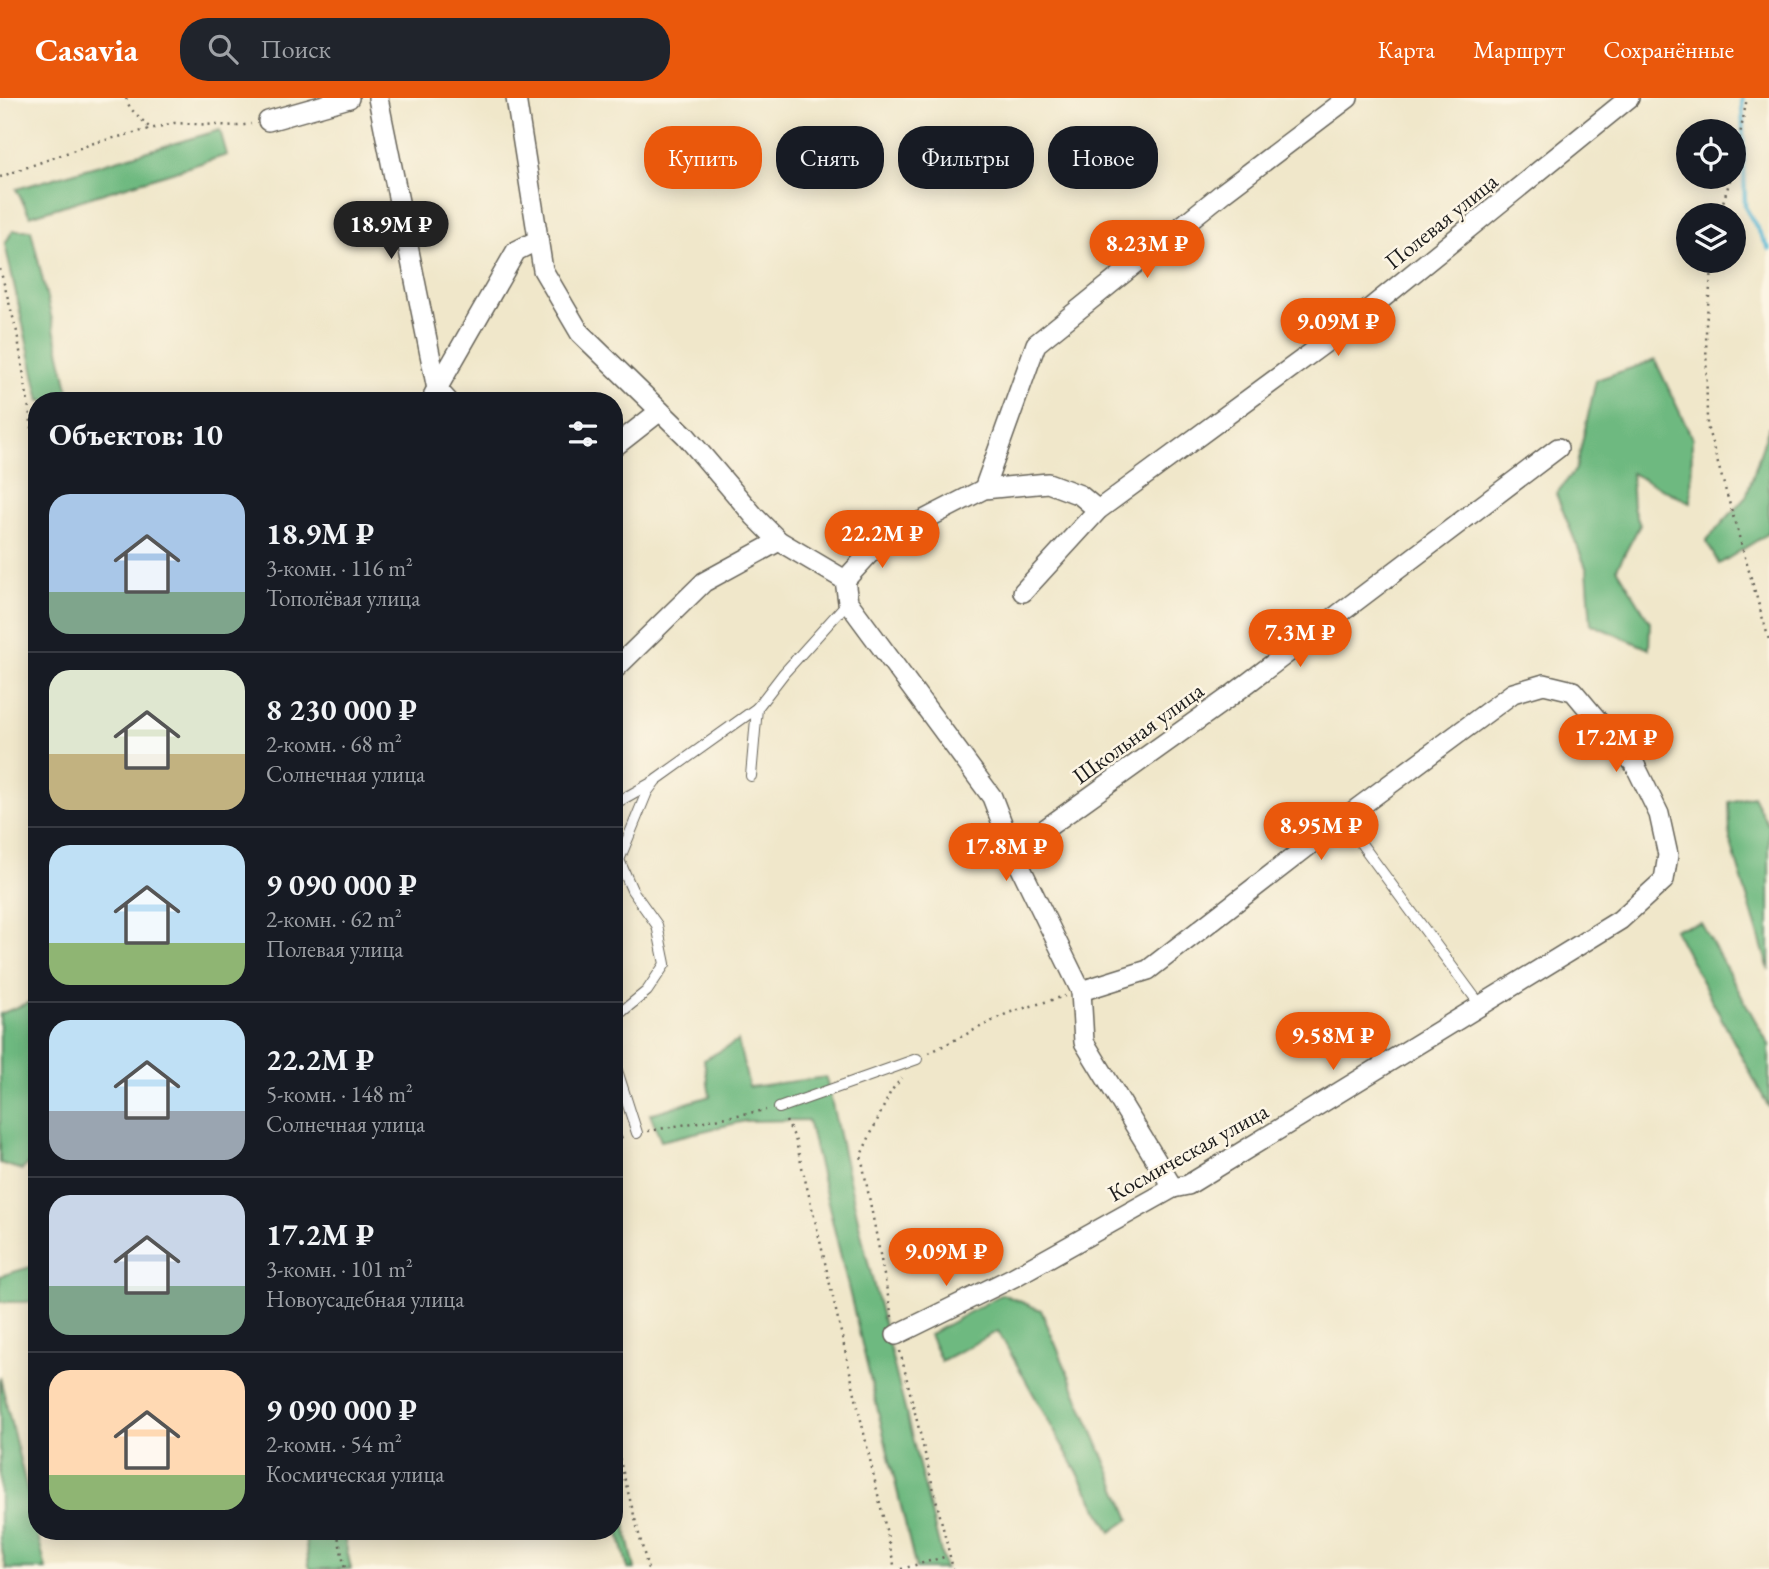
<!DOCTYPE html>
<html lang="ru">
<head>
<meta charset="utf-8">
<style>
	body { margin:0; font-family:"EB Garamond",serif; background:#20242c; color:#f1f3f6; height:100vh; display:flex; flex-direction:column; font-size:26px; white-space:nowrap }
	* { box-sizing:border-box; margin:0 }
	p { font-size:23px; color:#9ea1a6 }
	.icon { flex:none; width:38px; height:38px; fill:none; stroke:currentColor; stroke-width:2; stroke-linecap:round; stroke-linejoin:round }
	.map { position:relative; flex:1; overflow:hidden }
	.panel { position:absolute; left:28px; top:294px; width:595px; height:1148px; display:flex; flex-direction:column; background:#171b24; border-radius:28px; box-shadow:0 4px 18px #0003 }
	.panel>* { flex:none }
	.guide { position:absolute; left:644px; top:28px; width:665px; height:63px; display:flex; gap:14px }
	.buttons { position:absolute; left:1676px; top:21px; display:grid; gap:14px }
	.buttons a { display:grid; place-items:center; width:70px; height:70px; border-radius:50%; background:#171b24; box-shadow:0 4px 18px #0003; font-size:35px }
	.price { position:absolute; translate:-50% -60px; padding:0 16px; border-radius:24px; background:#ea580c; color:#fff; font-size:23px; line-height:46px; filter:drop-shadow(0 2px 4px #0008) }
	.price::after { content:''; position:absolute; left:50%; top:42px; width:21px; height:16px; margin-left:-10px; background:inherit; clip-path:polygon(0 0,100% 0,50% 100%) }
	.price.selected { background:#222; color:#fff }
	ul { padding:0; list-style:none }
	li { display:flex; align-items:center; gap:21px; height:175px; padding:0 21px }
	li+li { border-top:2px solid #363941 }
	li span { display:grid; place-items:center; flex:none; width:196px; height:140px; border-radius:21px; color:#555 }
	li>.icon { margin-inline-start:auto }
	span .icon { width:84px; height:84px; fill:#fffc; stroke-width:1 }
	li b { font-size:30px }
	h2 { display:flex; justify-content:space-between; align-items:center; height:84px; padding:0 21px; font-size:30px }
	.pill { padding:0 24px; border-radius:28px; background:#171b24; box-shadow:0 4px 18px #0003; font-size:24px; line-height:63px }
	.pill.selected { background:#ea580c; color:#fff }
	header { display:flex; align-items:center; gap:42px; box-sizing:border-box; height:98px; padding:0 35px; background:#ea580c; color:#fff }
	header strong { font-size:33px }
	nav { display:flex; gap:38px; margin-inline-start:auto; font-size:24px }
	.search { width:490px; height:63px; background:#20242c; display:flex; align-items:center; gap:18px; box-sizing:border-box; padding:0 24px; border-radius:28px; color:#9ea1a6; font-size:26px }
	.map>svg:first-child { display:block }
	.forest { fill:#6eb980; stroke:#456a4e; stroke-width:2 }
	.lines { fill:none; stroke-linecap:round; stroke-linejoin:round }
	.stream { stroke:#55b6d4; stroke-width:4.5 }
	.lane-casing { stroke:#666359; stroke-width:12 }
	.street-casing { stroke:#666359; stroke-width:22 }
	.path { stroke:#666359; stroke-width:2.5; stroke-dasharray:2 5; stroke-linecap:butt }
	.lane { stroke:#fff; stroke-width:10 }
	.street { stroke:#fff; stroke-width:19 }
	.labels { text-anchor:middle; stroke-width:5; stroke-linejoin:round; paint-order:stroke }
	.street-label { font-size:23px; fill:#1c1c1c; stroke:#fcf5e5 }
</style>
</head>
<body>
<header>
<strong>Casavia</strong>
<div class="search"><svg class="icon" aria-label="search" viewBox="0 0 24 24"><circle cx="10" cy="10" r="6"/><path d="M15 15l6 6"/></svg>Поиск</div>
<nav><a>Карта</a><a>Маршрут</a><a>Сохранённые</a></nav>
</header>
<div class="map">
<svg width="1769" height="1471" viewBox="0 0 1769 1471">
	<rect width="100%" height="100%" fill="#fcf5e5"/>
	<filter id="ink" filterUnits="userSpaceOnUse"><feTurbulence type="fractalNoise" baseFrequency=".0143" numOctaves="2"/><feDisplacementMap in="SourceGraphic" scale="14" xChannelSelector="R" yChannelSelector="G"/><feConvolveMatrix kernelMatrix="1 2 1 2 8 2 1 2 1" color-interpolation-filters="sRGB"/></filter>
	<filter id="wash" filterUnits="userSpaceOnUse"><feTurbulence type="fractalNoise" baseFrequency=".00686" numOctaves="4" result="noise"/><feDisplacementMap in="SourceGraphic" scale="28" xChannelSelector="R" yChannelSelector="G"/><feGaussianBlur stdDeviation="1.57" result="paint"/><feColorMatrix in="noise" values="0 0 0 0 0 0 0 0 0 0 0 0 0 0 0 0 0 1.4 0 .05"/><feComposite in="paint" operator="in"/></filter>
	<g filter="url(#wash)">
		<rect width="100%" height="100%" fill="#f0e7ca"/>
		<!-- forest -->
		<g class="forest">
			<polygon points="220,32 227,57 30,118 16,91"/>
			<polygon points="13,132 31,132 71,303 40,303 5,146"/>
			<polygon points="1655,262 1692,340 1691,405 1631,375 1633,410 1640,427 1617,470 1650,524 1649,551 1591,526 1587,472 1556,396 1576,371 1596,282"/>
			<polygon points="1769,328 1769,435 1719,466 1706,443 1746,399"/>
			<polygon points="1753,698 1769,729 1769,872 1730,742 1729,704"/>
			<polygon points="1701,825 1769,947 1769,1010 1674,831"/>
			<path d="M37,901C37,918 33,943 37,958V1058L22,1072L0,1065V916Z"/>
			<polygon points="738,943 749,989 826,979 864,1148 945,1471 916,1471 808,1022 745,1023 661,1043 650,1016 710,998 704,962"/>
			<polygon points="37,1167 37,1202 26,1204 0,1204 0,1178"/>
			<polygon points="1002,1196 1041,1212 1130,1421 1111,1434 998,1233 941,1263 929,1237"/>
			<polygon points="0,1279 46,1471 6,1471 0,1442"/>
			<polygon points="614,1375 635,1471 628,1471 614,1416"/>
			<polygon points="304,1433 343,1433 351,1471 311,1471 309,1468"/>
		</g>
		<g class="lines">
			<!-- stream -->
			<polyline class="stream" points="1742,0 1745,109 1769,151"/>
		</g>
	</g>
	<g filter="url(#ink)">
		<g class="lines">
			<defs>
				<g id="lane">
					<polyline points="751,678 757,610 784,575 848,504"/>
					<polyline points="614,706 653,684"/>
					<polyline points="1343,721 1481,908"/>
					<polyline points="614,920 647,893 665,866 657,827 632,792 619,762 647,694 656,682 757,610"/>
					<polyline points="614,963 637,1035"/>
					<polyline points="779,1010 917,961"/>
				</g>
				<g id="street">
					<polyline points="378,0 437,291 448,303"/>
					<polyline points="516,0 543,172 580,235 686,338 755,419 779,443 845,482"/>
					<polyline points="268,23 349,0"/>
					<polyline points="434,296 516,153 538,142"/>
					<polyline points="614,349 660,313"/>
					<polyline points="984,391 1036,246 1224,94 1348,0"/>
					<polyline points="845,482 848,504 992,699 1013,754 1081,893 1084,944 1173,1090"/>
					<polyline points="845,482 879,445 984,391 1048,385 1080,397 1098,412"/>
					<polyline points="1023,494 1098,412 1352,225 1629,0"/>
					<polyline points="614,572 704,484 779,443"/>
					<polyline points="1013,754 1228,600 1558,350"/>
					<polyline points="896,1237 1014,1179 1173,1090 1188,1087 1620,822 1664,782 1668,757 1659,716 1635,667 1573,593 1544,586 1513,595 1343,721 1148,872 1081,893"/>
				</g>
			</defs>
			<!-- lane casing -->
			<use href="#lane" class="lane-casing"/>
			<!-- street casing -->
			<use href="#street" class="street-casing"/>
			<!-- path -->
			<g class="path">
				<polyline points="126,0 130,10 150,30"/>
				<polyline points="1734,68 1747,0"/>
				<polyline points="0,79 94,45 174,25 238,28 251,26"/>
				<polyline points="1719,117 1731,79"/>
				<polyline points="1713,163 1706,225 1707,328 1769,542"/>
				<polyline points="0,171 17,234 37,362"/>
				<polyline points="37,378 37,382"/>
				<polyline points="929,955 1008,915 1065,898"/>
				<polyline points="786,1023 795,1040 821,1147 895,1471"/>
				<polyline points="648,1033 766,1012"/>
				<polyline points="614,1042 625,1038"/>
				<polyline points="892,1219 861,1057 891,993 902,980"/>
				<polyline points="900,1253 953,1471"/>
				<polyline points="614,1340 648,1471"/>
				<polyline points="337,1433 345,1471"/>
				<polyline points="901,1471 948,1458"/>
			</g>
			<!-- lane -->
			<use href="#lane" class="lane"/>
			<!-- street -->
			<use href="#street" class="street"/>
		</g>
	</g>
	<g class="labels">
		<!-- street labels -->
		<g class="street-label">
			<text transform="translate(1441 123) rotate(-39)" y="8">Полевая улица</text>
			<text transform="translate(1138 635) rotate(-36)" y="8">Школьная улица</text>
			<text transform="translate(1188 1054) rotate(-29)" y="8">Космическая улица</text>
		</g>
	</g>
</svg>
<div class="buttons">
<a><svg class="icon" aria-label="locate" viewBox="0 0 24 24"><circle cx="12" cy="12" r="6"/><path d="M12 2v4M12 18v4M2 12h4M18 12h4"/></svg></a>
<a><svg class="icon" aria-label="layers" viewBox="0 0 24 24"><path d="M12 4l9 5-9 5-9-5zM3 14l9 5 9-5"/></svg></a>
</div>
<b class="price selected" style="left:391px;top:163px">18.9M ₽</b>
<b class="price" style="left:1147px;top:182px">8.23M ₽</b>
<b class="price" style="left:1338px;top:260px">9.09M ₽</b>
<b class="price" style="left:882px;top:472px">22.2M ₽</b>
<b class="price" style="left:1300px;top:571px">7.3M ₽</b>
<b class="price" style="left:1616px;top:676px">17.2M ₽</b>
<b class="price" style="left:1321px;top:764px">8.95M ₽</b>
<b class="price" style="left:1006px;top:785px">17.8M ₽</b>
<b class="price" style="left:1333px;top:974px">9.58M ₽</b>
<b class="price" style="left:946px;top:1190px">9.09M ₽</b>
<div class="guide">
<a class="pill selected">Купить</a>
<a class="pill">Снять</a>
<a class="pill">Фильтры</a>
<a class="pill">Новое</a>
</div>
<section class="panel">
<h2>Объектов: 10<svg class="icon" aria-label="filters" viewBox="0 0 24 24"><path d="M4 7h16M4 17h16"/><circle cx="9" cy="7" r="2"/><circle cx="15" cy="17" r="2"/></svg></h2>
<ul>
<li><span style="background:linear-gradient(#a9c7e8 70%,#7fa58c 0)"><svg class="icon" aria-label="home" viewBox="0 0 24 24"><path d="M3 11l9-7 9 7M6 9v11h12V9"/></svg></span><div><b>18.9M ₽</b><p>3-комн. · 116 m²</p><p>Тополёвая улица</p></div></li>
<li><span style="background:linear-gradient(#dfe7d0 60%,#c2b280 0)"><svg class="icon" aria-label="home" viewBox="0 0 24 24"><path d="M3 11l9-7 9 7M6 9v11h12V9"/></svg></span><div><b>8 230 000 ₽</b><p>2-комн. · 68 m²</p><p>Солнечная улица</p></div></li>
<li><span style="background:linear-gradient(#bfe0f5 70%,#8fb573 0)"><svg class="icon" aria-label="home" viewBox="0 0 24 24"><path d="M3 11l9-7 9 7M6 9v11h12V9"/></svg></span><div><b>9 090 000 ₽</b><p>2-комн. · 62 m²</p><p>Полевая улица</p></div></li>
<li><span style="background:linear-gradient(#bfe0f5 65%,#9aa5b1 0)"><svg class="icon" aria-label="home" viewBox="0 0 24 24"><path d="M3 11l9-7 9 7M6 9v11h12V9"/></svg></span><div><b>22.2M ₽</b><p>5-комн. · 148 m²</p><p>Солнечная улица</p></div></li>
<li><span style="background:linear-gradient(#c9d6e8 65%,#7fa58c 0)"><svg class="icon" aria-label="home" viewBox="0 0 24 24"><path d="M3 11l9-7 9 7M6 9v11h12V9"/></svg></span><div><b>17.2M ₽</b><p>3-комн. · 101 m²</p><p>Новоусадебная улица</p></div></li>
<li><span style="background:linear-gradient(#ffd9b3 75%,#8fb573 0)"><svg class="icon" aria-label="home" viewBox="0 0 24 24"><path d="M3 11l9-7 9 7M6 9v11h12V9"/></svg></span><div><b>9 090 000 ₽</b><p>2-комн. · 54 m²</p><p>Космическая улица</p></div></li>
</ul>
</section>
</div>
</body>
</html>
